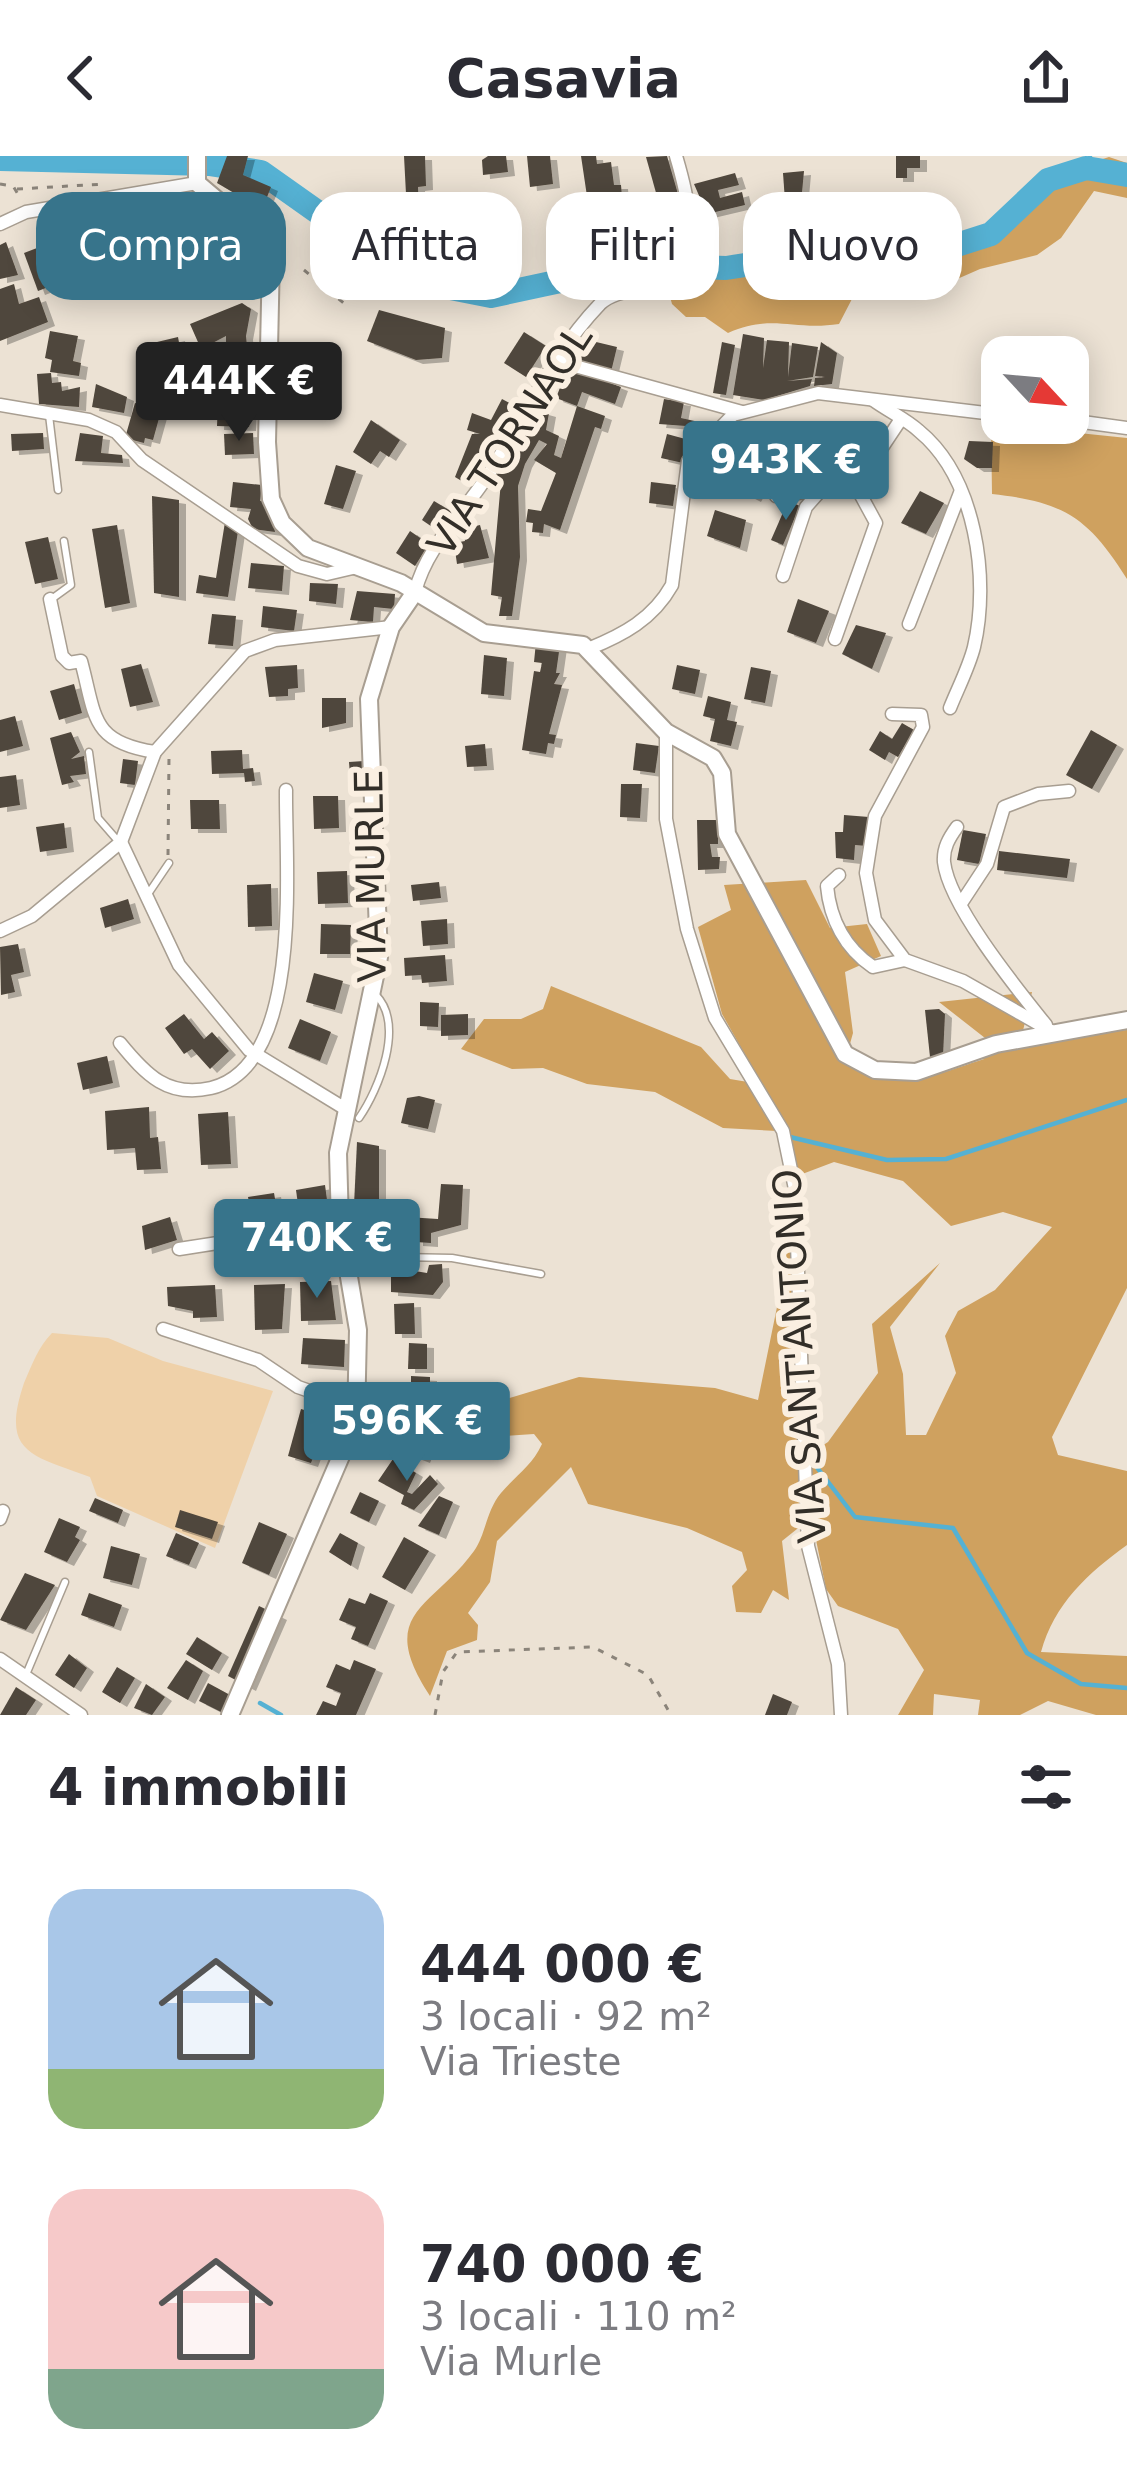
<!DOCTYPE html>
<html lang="it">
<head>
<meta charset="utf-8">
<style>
	body { margin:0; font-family:"DejaVu Sans",sans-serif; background:#f2f2f3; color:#2b2b33; height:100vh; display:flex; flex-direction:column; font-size:45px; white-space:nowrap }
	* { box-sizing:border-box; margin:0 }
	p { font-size:39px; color:#7c7c81 }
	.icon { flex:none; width:66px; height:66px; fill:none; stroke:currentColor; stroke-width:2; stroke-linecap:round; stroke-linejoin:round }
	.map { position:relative; height:1559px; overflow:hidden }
	.sheet { display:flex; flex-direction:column; background:#fff; flex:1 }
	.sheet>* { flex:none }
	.guide { position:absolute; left:36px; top:36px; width:1056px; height:108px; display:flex; gap:24px }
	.needle { width:78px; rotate:116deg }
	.fabs { position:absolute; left:981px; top:180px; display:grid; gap:24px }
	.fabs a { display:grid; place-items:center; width:108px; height:108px; border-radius:24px; background:#fff; box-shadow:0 6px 30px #0003; font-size:60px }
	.price { position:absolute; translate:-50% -102px; padding:0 27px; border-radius:12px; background:#37748b; color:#fff; font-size:39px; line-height:78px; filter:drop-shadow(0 3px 6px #0008) }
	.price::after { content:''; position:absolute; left:50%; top:72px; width:36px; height:27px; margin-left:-18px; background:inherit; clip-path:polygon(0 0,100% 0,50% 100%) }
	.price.active { background:#222; color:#fff }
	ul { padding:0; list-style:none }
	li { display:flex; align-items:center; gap:36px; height:300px; padding:0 48px }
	li span { display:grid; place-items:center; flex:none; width:336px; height:240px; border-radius:36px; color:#555 }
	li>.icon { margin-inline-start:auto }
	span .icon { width:144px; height:144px; fill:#fffc; stroke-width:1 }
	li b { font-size:51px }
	h2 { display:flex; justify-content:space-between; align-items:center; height:144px; padding:0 48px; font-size:51px }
	.tag { padding:0 42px; border-radius:36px; background:#fff; box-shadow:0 6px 30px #0003; font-size:42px; line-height:108px }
	.tag.active { background:#37748b; color:#fff }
	header { display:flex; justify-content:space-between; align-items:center; height:156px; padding:0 48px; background:#fff; font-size:54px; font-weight:700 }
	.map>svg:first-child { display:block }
	.green { fill:#efd1a9 }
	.forest { fill:#cfa15f }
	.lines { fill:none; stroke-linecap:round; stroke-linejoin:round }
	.stream { stroke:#55b1d3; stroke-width:4.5 }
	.river { stroke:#55b1d3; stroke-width:24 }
	.building { fill:#50473c; filter:url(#shadow) }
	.lane-casing { stroke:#a89e91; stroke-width:9 }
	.street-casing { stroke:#a89e91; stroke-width:15 }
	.secondary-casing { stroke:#a89e91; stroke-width:20 }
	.path { stroke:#8b847a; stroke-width:3; stroke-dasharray:6 9; stroke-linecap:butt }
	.lane { stroke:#fff; stroke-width:6 }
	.street { stroke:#fff; stroke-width:12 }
	.secondary { stroke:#fff; stroke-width:16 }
	.labels { text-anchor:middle; stroke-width:12; stroke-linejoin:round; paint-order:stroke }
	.street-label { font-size:39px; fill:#322e28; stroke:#faefe1 }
</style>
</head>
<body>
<header><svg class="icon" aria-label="back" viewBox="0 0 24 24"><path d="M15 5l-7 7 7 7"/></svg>Casavia<svg class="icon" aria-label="share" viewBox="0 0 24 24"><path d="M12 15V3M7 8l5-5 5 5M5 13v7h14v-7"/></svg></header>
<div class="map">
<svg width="1127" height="1559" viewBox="0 0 1127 1559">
	<defs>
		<filter id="shadow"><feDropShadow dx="7" dy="4" stdDeviation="0" flood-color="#0004"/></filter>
	</defs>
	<rect width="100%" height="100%" fill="#ece2d4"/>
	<!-- green -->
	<path class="green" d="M52,1177L108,1182L163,1205L273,1235L215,1392L97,1340L90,1321C32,1299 0,1298 24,1227C32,1209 38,1191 52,1177Z"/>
	<!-- forest -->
	<g class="forest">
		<path d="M1109,1L1127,7V42L1094,35L1061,82L1037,99L980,113L939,131L853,141L839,168C792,175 773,157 728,177L705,161H686L672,148L667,130L682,123L692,107L944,88L991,69L1068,14Z"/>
		<path d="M991,268L1127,282V423C1088,361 1064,346 992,338Z"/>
		<path d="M806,724L830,772L867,768L881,800L845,816L853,877L846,902C897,938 928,921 984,903L985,882L939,846L1032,836L1022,879L1127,874V1132L1052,1281L1058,1299L1127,1315V1389C1088,1417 1054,1448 1041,1496L1127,1500V1559H1096L1048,1545L1020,1559H978L980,1544L934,1538L933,1559H898L924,1514L898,1473L838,1450L826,1433L814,1374L811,1297L828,1286L878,1217L872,1168L940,1107L890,1171L903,1218L906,1279H926L956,1217L945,1180L958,1155L995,1134L1052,1071L1003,1056L951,1070L903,1025L834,1006L797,1020L786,971L722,858L698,771L731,754L724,729Z"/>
		<polygon points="551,830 701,891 730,923 748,926 777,975 723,972 655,936 587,928 543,912 512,913 461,893 484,863 521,863 543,853"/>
		<path d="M788,1047L802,1369L782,1385L789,1444L773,1434L761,1457L736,1456L732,1430L747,1414L742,1396L687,1372L588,1348L571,1311L497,1385L490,1426L468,1457L478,1469L477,1484L447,1495L430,1540C375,1456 432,1453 474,1395C486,1378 486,1355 501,1337C516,1319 532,1310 542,1288L534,1278L505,1280L503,1244L579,1221L715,1232L758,1244L777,1151L780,1073Z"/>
	</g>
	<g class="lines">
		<!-- stream -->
		<g class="stream">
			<polyline points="1086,12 1090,0"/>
			<polyline points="790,981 887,1004 946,1003 1127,944"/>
			<polyline points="812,1305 855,1361 953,1372 1027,1497 1081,1528 1127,1532"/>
			<polyline points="260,1547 281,1559"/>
		</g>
		<!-- river -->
		<polyline class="river" points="0,3 209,8 261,16 415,125 491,140 635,109 726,112 809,99 938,95 991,78 1048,24 1086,12 1127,19"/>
	</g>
	<!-- building -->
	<g class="building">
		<polygon points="227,0 248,0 243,19 271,31 262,54 239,45 241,41 217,27"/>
		<polygon points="404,0 425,0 426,30 418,31 419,52 384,54 383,39 406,38"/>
		<polygon points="488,0 506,0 508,16 483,19 482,4"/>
		<polygon points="527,0 550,0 553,28 530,31"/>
		<polygon points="581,0 596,0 597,8 611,6 614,29 621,29 622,41 603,43 605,56 581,59 579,48 588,47"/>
		<polygon points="667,0 680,45 660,51 646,1"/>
		<polygon points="896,0 920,0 920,12 907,12 907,22 896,22"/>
		<polygon points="804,15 800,58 786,59 783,17"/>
		<polygon points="735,17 739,29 718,34 720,42 742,36 745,49 707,58 694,28"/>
		<polygon points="450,37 489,40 488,64 448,60"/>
		<polygon points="644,37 645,53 626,54 627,62 610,60 609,49 626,47 626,38"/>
		<polygon points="126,47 165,64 167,48 203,55 195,105 174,101 185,76 165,83 164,89 142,86 144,72 124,68"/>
		<polygon points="121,68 125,94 106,98 106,132 83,137 71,77"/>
		<polygon points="248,74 256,92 248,98 216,104 213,92 206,93 204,83"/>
		<polygon points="6,86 18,119 0,123 0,89"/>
		<polygon points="37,92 51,130 38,135 24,97"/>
		<polygon points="14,128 19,148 39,141 48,166 0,185 0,133"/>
		<polygon points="242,147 251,153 246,180 251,232 219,233 211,228 210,199 226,199 226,180 201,193 190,168"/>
		<polygon points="379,154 445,172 442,202 416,204 367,185"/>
		<polygon points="50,175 78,180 73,205 81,207 79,220 50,216 52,204 45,202"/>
		<polygon points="524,176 546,190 526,221 504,207"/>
		<polygon points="743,178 764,182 763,212 767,184 789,186 788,221 792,187 818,191 813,221 787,225 812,223 810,230 764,244 733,239"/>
		<polygon points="178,181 185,219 193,217 196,228 181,232 178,222 169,224 164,215 157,186"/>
		<polygon points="592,185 617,191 611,216 569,205 572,191 590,196"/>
		<polygon points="722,186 735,189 726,239 713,237"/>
		<polygon points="821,186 837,197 832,228 814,230 815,222 825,221 815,220"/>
		<polygon points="568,211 621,231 615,248 582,236 577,250 556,242"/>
		<polygon points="51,217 52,227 61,226 62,235 80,231 79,251 39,248 37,218"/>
		<polygon points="96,228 127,241 124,257 92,251"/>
		<polygon points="502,243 521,253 487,315 481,312 470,330 455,321 472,278 480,278 467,274 472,257 491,264"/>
		<polygon points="664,243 684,246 681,262 699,266 696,279 685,277 686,270 659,268"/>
		<polygon points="135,247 161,255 153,284 145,282 144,287 125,282"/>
		<polygon points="218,247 250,248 249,271 217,270"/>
		<polygon points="577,250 605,260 601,273 595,271 560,374 544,368 543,377 532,376 533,367 526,366 528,353 541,355 556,317 534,304 547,288 539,284 525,308 518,330 520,401 512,460 499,460 502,441 491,439 501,325 492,322 531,252 549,257 546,274 559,280 554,299 561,302"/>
		<polygon points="371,264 400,284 389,301 380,295 371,308 353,296"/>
		<polygon points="43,277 44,293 12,295 11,278"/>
		<polygon points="80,277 103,280 101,297 122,299 123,307 75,305"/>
		<polygon points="253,277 254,298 225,299 224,278"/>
		<polygon points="667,278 689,284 683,307 661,302"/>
		<polygon points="759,284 778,297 754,342 723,326 739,297 747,301"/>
		<polygon points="969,285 993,286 992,312 977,312 964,303"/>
		<polygon points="336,309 356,315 343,353 324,348"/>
		<polygon points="233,326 262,329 260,345 269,346 275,376 253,373 248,363 251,353 230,351"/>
		<polygon points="651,326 676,329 673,350 649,347"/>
		<polygon points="920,335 944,347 926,378 901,367"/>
		<polygon points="152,340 179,344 179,441 154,437"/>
		<polygon points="434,345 454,357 441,377 422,364"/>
		<polygon points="788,345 800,350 783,389 771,384"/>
		<polygon points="715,354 746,364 740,392 707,380"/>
		<polygon points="225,366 238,375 228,441 196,437 199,419 216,422"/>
		<polygon points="117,369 130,447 105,452 92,373"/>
		<polygon points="480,369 489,402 457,408 454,387 465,385 463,373"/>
		<polygon points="410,375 429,388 415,410 396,397"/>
		<polygon points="48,381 58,423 35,428 25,386"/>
		<polygon points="251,407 284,410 282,435 248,432"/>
		<polygon points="310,427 338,428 336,448 309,445"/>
		<polygon points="357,435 395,438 394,453 374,451 373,466 350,464"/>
		<polygon points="798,443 829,455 816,487 787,476"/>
		<polygon points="263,450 297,454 294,475 261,471"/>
		<polygon points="212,458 236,460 233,490 208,488"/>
		<polygon points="856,469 886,477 872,513 842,498"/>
		<polygon points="536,486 560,489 556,517 560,517 554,528 562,529 549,578 556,579 554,588 548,587 546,598 522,594 534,515 540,516 542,507 534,506"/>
		<polygon points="484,499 507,502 504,540 481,538"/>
		<polygon points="141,508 153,546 130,551 121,513"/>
		<polygon points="297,509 298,532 288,533 288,540 269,541 265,511"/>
		<polygon points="677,509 700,514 695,538 672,533"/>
		<polygon points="751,511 771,515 765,547 744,543"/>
		<polygon points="74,528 82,557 59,564 50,535"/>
		<polygon points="708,540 731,546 727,564 737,566 731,590 710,585 715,563 703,560"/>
		<polygon points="322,542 346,542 346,567 322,572"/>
		<polygon points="15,560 23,590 0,596 0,564"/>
		<polygon points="902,567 914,574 898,601 889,596 885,604 869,594 880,575 892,583"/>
		<polygon points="1091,574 1117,589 1092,633 1066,619"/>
		<polygon points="71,576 80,596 71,603 84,600 86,618 70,620 74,626 62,629 50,582"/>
		<polygon points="636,587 659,590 655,617 633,614"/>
		<polygon points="485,588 487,610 467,611 465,590"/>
		<polygon points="242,594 243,613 253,612 255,625 245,626 244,617 212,618 211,595"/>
		<polygon points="123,603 138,605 135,629 120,627"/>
		<polygon points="364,605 365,631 351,632 349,606"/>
		<polygon points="16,619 20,649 0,652 0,621"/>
		<polygon points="621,628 642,628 640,662 620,661"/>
		<polygon points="313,640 338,640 339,672 314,673"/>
		<polygon points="190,644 219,644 220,673 191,673"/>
		<polygon points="844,659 869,661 867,690 855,689 854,704 836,702 835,676 843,676"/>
		<polygon points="697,664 718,664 718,688 710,688 712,701 720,701 719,713 698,714"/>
		<polygon points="64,667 67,692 40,696 36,671"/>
		<polygon points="963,674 986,678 979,708 957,704"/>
		<polygon points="999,695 1070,703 1067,722 997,714"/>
		<polygon points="347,715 348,747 318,748 317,716"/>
		<polygon points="439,726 441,742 413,745 411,729"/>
		<polygon points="271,728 272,770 248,771 247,729"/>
		<polygon points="128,743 134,763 105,772 100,752"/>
		<polygon points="447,763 448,788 423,790 421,765"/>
		<polygon points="321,768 351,769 350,798 320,798"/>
		<polygon points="18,788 24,816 11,819 15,836 1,839 0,791"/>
		<polygon points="445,799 447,825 422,827 421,819 405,820 404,802"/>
		<polygon points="314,817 343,825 335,854 306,846"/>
		<polygon points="420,846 439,847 438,871 420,870"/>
		<polygon points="939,853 945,858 943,900 930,901 925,854"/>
		<polygon points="184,858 204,883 212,876 229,895 210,913 192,893 184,898 165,872"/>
		<polygon points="468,858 468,879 441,880 441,859"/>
		<polygon points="300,863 331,876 320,905 288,892"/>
		<polygon points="107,900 113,927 83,934 77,907"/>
		<polygon points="419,940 435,944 428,973 401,967 407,942"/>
		<polygon points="149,951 150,982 158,981 161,1013 137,1014 135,992 107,994 105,955"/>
		<polygon points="228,956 231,1008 201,1009 198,958"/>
		<polygon points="357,986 379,990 379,1048 354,1049"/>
		<polygon points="441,1028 463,1029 461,1069 431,1077 431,1087 416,1086 416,1078 391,1077 391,1060 438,1063"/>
		<polygon points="325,1029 329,1059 300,1063 296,1034"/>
		<polygon points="274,1037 279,1066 253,1070 248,1041"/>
		<polygon points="170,1061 177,1084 145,1094 142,1070"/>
		<polygon points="329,1080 330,1110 274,1112 273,1082"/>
		<polygon points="257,1088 260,1113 231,1116 228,1091"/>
		<polygon points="442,1108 443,1126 433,1139 391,1136 391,1111 427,1117 429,1109"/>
		<polygon points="331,1125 336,1164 301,1165 300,1126"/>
		<polygon points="285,1128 282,1173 255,1174 254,1129"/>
		<polygon points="215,1129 217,1161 193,1162 193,1155 168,1150 167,1131"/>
		<polygon points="414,1147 415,1178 395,1178 394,1148"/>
		<polygon points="303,1182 345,1184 344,1211 301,1208"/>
		<polygon points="409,1187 427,1188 427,1213 408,1213"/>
		<polygon points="411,1220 430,1221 430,1252 396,1251 396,1226 411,1226"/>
		<polygon points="301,1253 328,1261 311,1307 288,1300"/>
		<polygon points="415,1273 432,1280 423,1303 405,1296"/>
		<polygon points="393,1303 416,1317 407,1336 412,1338 430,1319 438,1328 414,1354 401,1348 404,1339 378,1325"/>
		<polygon points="360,1336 379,1345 369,1366 350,1357"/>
		<polygon points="439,1340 453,1346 439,1379 418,1370"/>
		<polygon points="95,1342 123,1354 118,1367 89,1355"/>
		<polygon points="180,1354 218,1366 212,1383 175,1371"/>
		<polygon points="59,1362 80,1371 75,1381 80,1384 67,1406 44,1396"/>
		<polygon points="259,1366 287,1378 269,1419 242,1407"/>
		<polygon points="176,1377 199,1387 189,1409 166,1400"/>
		<polygon points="340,1377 358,1387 351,1410 329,1396"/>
		<polygon points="404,1381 429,1395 405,1434 382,1421"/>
		<polygon points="111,1390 140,1398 132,1429 103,1422"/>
		<polygon points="25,1417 55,1429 26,1474 0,1464"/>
		<polygon points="89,1437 122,1449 114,1471 81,1459"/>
		<polygon points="370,1437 388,1445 368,1490 351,1483 356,1471 339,1464 349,1442 365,1448"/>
		<polygon points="259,1450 280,1460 249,1531 228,1520"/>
		<polygon points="197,1481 222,1497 212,1514 186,1498"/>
		<polygon points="69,1498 87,1512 74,1532 55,1519"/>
		<polygon points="186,1504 203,1515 188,1544 167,1532"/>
		<polygon points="354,1504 376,1513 356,1559 316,1559 323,1545 336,1550 341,1537 326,1531 336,1508 350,1514"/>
		<polygon points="117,1511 135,1522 120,1547 102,1536"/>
		<polygon points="208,1527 230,1539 221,1556 199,1545"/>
		<polygon points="146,1528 165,1541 152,1559 134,1552"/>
		<polygon points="16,1531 36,1544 26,1559 0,1559"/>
		<polygon points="773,1538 792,1546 787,1559 765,1559"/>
	</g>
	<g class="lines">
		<defs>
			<g id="lane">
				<polyline points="49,259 58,334"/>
				<polyline points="53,442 71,429 64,385"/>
				<polyline points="89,596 98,662 118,685"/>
				<polyline points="148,738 169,707"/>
				<path d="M359,962C379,933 405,869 376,839"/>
				<polyline points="348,1100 452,1102 541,1118"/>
				<polyline points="25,1521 65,1426"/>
			</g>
			<g id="street">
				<polyline points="0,68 26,56 197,27"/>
				<polyline points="553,204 742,256"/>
				<path d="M873,244C888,255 906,263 919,275C976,322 990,423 974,491C969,511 958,532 950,552"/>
				<polyline points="0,249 89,264 116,276 142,304 298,410 327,418 357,411"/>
				<polyline points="1068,264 1127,272"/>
				<polyline points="776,340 820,334"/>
				<polyline points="783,420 806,351 821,334 851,321 879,296 901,263"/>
				<path d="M415,436C427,389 464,357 488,319C526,260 551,199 600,148C620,129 660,137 675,116C699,81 687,37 676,0"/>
				<path d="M50,443L62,500L69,507L81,505C96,560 90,586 155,596"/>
				<polyline points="909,468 960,337"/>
				<polyline points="835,483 876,367 851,321"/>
				<path d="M588,493C623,479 653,463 672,429L688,305L733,259L818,237L1002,259"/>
				<polyline points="892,558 921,559 923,571 875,660 866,717 875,764 905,804 963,825 1051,875"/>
				<polyline points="666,576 666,663 687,773 715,862 783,975 795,1033 808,1390 838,1508 841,1559"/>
				<path d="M957,671C949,682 943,692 944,706C949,750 1018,834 1046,869"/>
				<polyline points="121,686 179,809 249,894 344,952"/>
				<path d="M839,719L827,730C830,763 845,792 873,811L905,804"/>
				<polyline points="962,746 987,708 1004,651 1038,638 1069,635"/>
				<polyline points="0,775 32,760 121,686 155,596 245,495 275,484 391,471"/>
				<path d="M120,887C146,919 168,942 211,932C305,909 285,708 286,634"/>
				<polyline points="179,1093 340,1068"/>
				<polyline points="163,1173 258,1204 298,1231 358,1252"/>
				<polyline points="0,1363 3,1355"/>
				<polyline points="0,1503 81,1559"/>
			</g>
			<g id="secondary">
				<polyline points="197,0 197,27 262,82 271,100 267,286 271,343 282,367 308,392 401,427 484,477 583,489 666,576 713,602 722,617 727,678 845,898 875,914 916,916 996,888 1127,864"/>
				<polyline points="230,1559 356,1265 358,1174 340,1068 338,997 379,801 369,543 391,471 415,436"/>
			</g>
		</defs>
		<!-- lane casing -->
		<use href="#lane" class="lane-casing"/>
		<!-- street casing -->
		<use href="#street" class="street-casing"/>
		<!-- secondary casing -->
		<use href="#secondary" class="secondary-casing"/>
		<!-- path -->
		<g class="path">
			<polyline points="0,28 13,30 21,43"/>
			<polyline points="17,33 105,28"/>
			<polyline points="304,114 346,149"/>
			<polyline points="168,699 169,601"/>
			<polyline points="435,1559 443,1516 457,1496 593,1491 648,1519 671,1559"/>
		</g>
		<!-- lane -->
		<use href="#lane" class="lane"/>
		<!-- street -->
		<use href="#street" class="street"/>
		<!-- secondary -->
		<use href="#secondary" class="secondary"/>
	</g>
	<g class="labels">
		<!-- street labels -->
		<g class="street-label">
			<text transform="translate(509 284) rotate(-57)" y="14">VIA TORNAOL</text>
			<text transform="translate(370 720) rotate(-91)" y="14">VIA MURLE</text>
			<text transform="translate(799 1200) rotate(-94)" y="14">VIA SANT'ANTONIO</text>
		</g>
	</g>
</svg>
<div class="fabs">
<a><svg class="needle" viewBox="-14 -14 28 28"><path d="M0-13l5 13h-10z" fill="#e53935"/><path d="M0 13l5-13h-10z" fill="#7c7c81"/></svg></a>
</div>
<b class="price active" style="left:239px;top:288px">444K €</b>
<b class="price" style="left:786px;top:367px">943K €</b>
<b class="price" style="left:317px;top:1145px">740K €</b>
<b class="price" style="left:407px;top:1328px">596K €</b>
<div class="guide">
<a class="tag active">Compra</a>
<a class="tag">Affitta</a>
<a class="tag">Filtri</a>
<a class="tag">Nuovo</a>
</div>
</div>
<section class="sheet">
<h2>4 immobili<svg class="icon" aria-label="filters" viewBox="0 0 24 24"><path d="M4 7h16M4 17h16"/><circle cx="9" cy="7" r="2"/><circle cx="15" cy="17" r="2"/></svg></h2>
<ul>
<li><span style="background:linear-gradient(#a9c7e8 75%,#8fb573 0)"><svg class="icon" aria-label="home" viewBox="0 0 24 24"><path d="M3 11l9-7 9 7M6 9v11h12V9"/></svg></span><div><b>444 000 €</b><p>3 locali · 92 m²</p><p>Via Trieste</p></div></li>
<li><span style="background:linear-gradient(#f6c9c9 75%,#7fa58c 0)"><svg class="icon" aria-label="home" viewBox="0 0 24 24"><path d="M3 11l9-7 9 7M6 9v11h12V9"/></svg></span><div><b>740 000 €</b><p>3 locali · 110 m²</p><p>Via Murle</p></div></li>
</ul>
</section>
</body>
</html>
